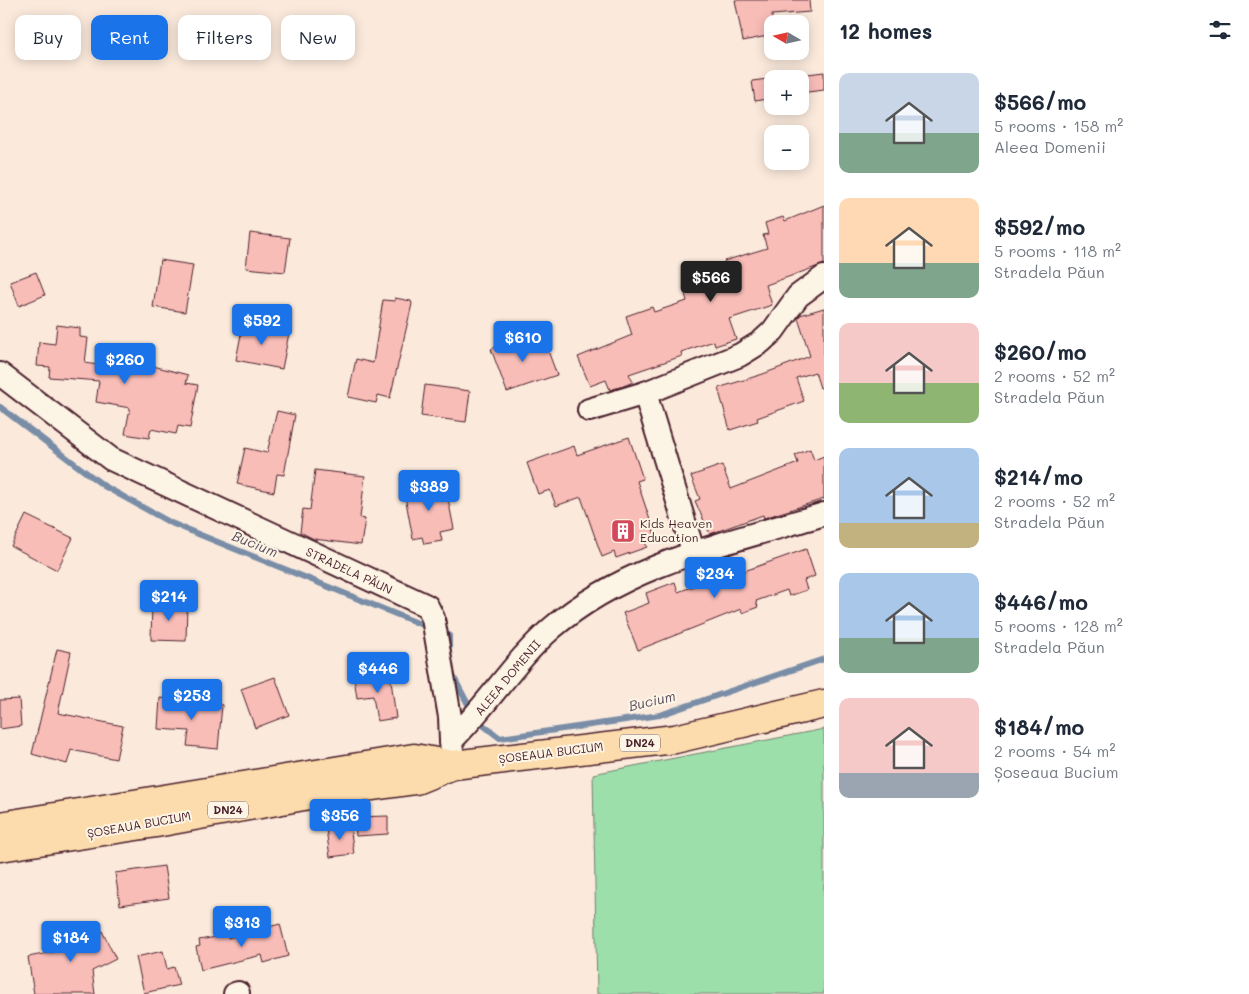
<!DOCTYPE html>
<html lang="en">
<head>
<meta charset="utf-8">
<style>
	body { margin:0; font-family:Mali,sans-serif; background:#f6f6f7; color:#1f2937; height:100vh; display:flex; flex-direction:column; font-size:19px; white-space:nowrap }
	* { box-sizing:border-box; margin:0 }
	p { font-size:16px; color:#747a83 }
	.icon { flex:none; width:28px; height:28px; fill:none; stroke:currentColor; stroke-width:2; stroke-linecap:round; stroke-linejoin:round }
	.map { position:relative; flex:1; overflow:hidden }
	.sheet { display:flex; flex-direction:column; background:#fff; width:425px }
	.sheet>* { flex:none }
	.hud { position:absolute; left:15px; top:15px; width:475px; height:45px; display:flex; gap:10px }
	.needle { width:32px; rotate:279deg }
	.buttons { position:absolute; left:764px; top:15px; display:grid; gap:10px }
	.buttons a { display:grid; place-items:center; width:45px; height:45px; border-radius:10px; background:#fff; box-shadow:0 2px 12px #0003; font-size:25px }
	.price { position:absolute; translate:-50% -42px; padding:0 11px; border-radius:5px; background:#1a73e8; color:#fff; font-size:16px; line-height:32px; filter:drop-shadow(0 1px 2px #0008) }
	.price::after { content:''; position:absolute; left:50%; top:30px; width:15px; height:11px; margin-left:-8px; background:inherit; clip-path:polygon(0 0,100% 0,50% 100%) }
	.price.selected { background:#222; color:#fff }
	ul { padding:0; list-style:none }
	li { display:flex; align-items:center; gap:15px; height:125px; padding:0 15px }
	li span { display:grid; place-items:center; flex:none; width:140px; height:100px; border-radius:10px; color:#555 }
	li>.icon { margin-inline-start:auto }
	span .icon { width:60px; height:60px; fill:#fffc; stroke-width:1 }
	li b { font-size:21px }
	h2 { display:flex; justify-content:space-between; align-items:center; height:60px; padding:0 15px; font-size:21px }
	.tag { padding:0 18px; border-radius:10px; background:#fff; box-shadow:0 2px 12px #0003; font-size:18px; line-height:45px }
	.tag.selected { background:#1a73e8; color:#fff }
	main { display:flex; flex:1; min-height:0 }
	.map>svg:first-child { display:block }
	.green { fill:#9cdfab; stroke:#737f6b }
	.lines { fill:none; stroke-linecap:round; stroke-linejoin:round }
	.stream { stroke:#798da7; stroke-width:6 }
	.building { fill:#f9bdb8; stroke:#4a1f2b }
	.minor-casing { stroke:#4a1f2b; stroke-width:26 }
	.primary-casing { stroke:#4a1f2b; stroke-width:31 }
	.minor { stroke:#fcf5e5; stroke-width:22 }
	.primary { stroke:#fcdcac; stroke-width:28 }
	.labels { text-anchor:middle; stroke-width:4; stroke-linejoin:round; paint-order:stroke }
	.shield { fill:#fcf5e5; stroke:#7f5f63; stroke-width:1 }
	.shield-label { font-size:11px; font-weight:bold; fill:#4a1f2b }
	.poi-label { font-size:12px; fill:#4a1f2b; stroke:#fcf5e5; text-anchor:start }
	.street-label { font-size:12px; fill:#4a1f2b; stroke:#fcf5e5 }
	.water-label { font-size:14px; font-style:italic; fill:#5e4d5f; stroke:#fcf5e5 }
</style>
</head>
<body>
<main>
<div class="map">
<svg width="824" height="994" viewBox="0 0 824 994">
	<rect width="100%" height="100%" fill="#fbeadc"/>
	<filter id="ink" filterUnits="userSpaceOnUse"><feTurbulence type="fractalNoise" baseFrequency=".02" numOctaves="2"/><feDisplacementMap in="SourceGraphic" scale="10" xChannelSelector="R" yChannelSelector="G"/><feConvolveMatrix kernelMatrix="1 2 1 2 8 2 1 2 1" color-interpolation-filters="sRGB"/></filter>
	<g filter="url(#ink)">
		<!-- green -->
		<polygon class="green" points="824,729 824,994 597,994 593,774"/>
		<g class="lines">
			<!-- stream -->
			<g class="stream">
				<polyline points="0,407 104,486 171,523 430,628"/>
				<polyline points="441,632 449,635 449,652"/>
				<polyline points="452,674 470,708"/>
				<polyline points="483,725 500,738 660,715 824,659"/>
			</g>
		</g>
		<!-- building -->
		<g class="building">
			<polygon points="735,0 809,0 810,12 772,15 772,35 743,41"/>
			<polygon points="824,72 824,90 800,93 800,79 772,79 772,98 755,101 752,81"/>
			<polygon points="824,205 824,264 766,285 772,305 729,319 736,339 715,346 714,341 681,352 682,356 629,374 633,382 626,385 610,390 606,380 590,386 578,357 632,335 626,316 652,307 654,312 687,301 684,290 728,274 724,261 767,248 763,235 768,234 765,223 783,217 785,221"/>
			<polygon points="250,233 290,238 285,272 246,268"/>
			<polygon points="160,260 193,265 185,312 153,307"/>
			<polygon points="36,272 45,295 19,306 10,282"/>
			<polygon points="395,298 411,301 412,304 390,398 378,395 376,403 348,397 356,359 373,363 383,300 395,301"/>
			<polygon points="824,308 824,387 820,388 815,372 796,378 804,401 757,418 758,421 730,430 718,388 763,374 810,356 798,318 800,315"/>
			<polygon points="243,324 289,333 282,369 236,360"/>
			<polygon points="57,325 80,328 80,337 88,338 85,363 116,368 118,357 188,375 186,383 198,385 190,428 178,426 176,434 151,429 149,438 125,434 130,408 96,402 99,381 49,377 50,367 37,366 39,342 55,344"/>
			<polygon points="530,334 534,344 544,340 557,375 507,392 491,349"/>
			<polygon points="425,385 470,391 466,422 421,416"/>
			<polygon points="277,411 295,415 284,475 277,474 274,492 237,484 245,448 267,453"/>
			<polygon points="629,437 643,479 637,481 656,538 645,542 647,547 616,558 614,552 602,557 581,497 556,506 550,490 538,494 527,463 574,446 577,455"/>
			<polygon points="810,449 814,460 824,456 824,499 764,518 763,515 710,534 695,501 700,499 691,476 722,465 731,489 798,463 795,455"/>
			<polygon points="315,470 365,476 360,518 365,519 361,545 314,539 300,532 303,509 310,510"/>
			<polygon points="445,483 454,529 440,532 442,541 424,544 422,537 413,539 404,491"/>
			<polygon points="26,515 73,538 57,570 11,546"/>
			<polygon points="806,549 815,576 804,580 807,590 789,596 787,590 756,601 758,607 742,613 741,609 638,650 623,613 649,603 646,593 675,582 678,592 735,571 736,574"/>
			<polygon points="152,603 187,605 186,641 151,640"/>
			<polygon points="57,649 71,652 58,713 123,726 116,759 71,750 67,764 32,754"/>
			<polygon points="390,673 396,718 377,721 373,696 357,698 354,678"/>
			<polygon points="275,677 289,715 255,728 241,689"/>
			<polygon points="160,698 222,705 218,749 187,746 189,731 158,729"/>
			<polygon points="19,699 21,726 0,729 0,700"/>
			<polygon points="388,816 388,834 356,836 355,817"/>
			<polygon points="350,825 354,854 330,857 326,829"/>
			<polygon points="164,866 169,898 120,905 115,873"/>
			<polygon points="280,924 288,956 264,963 262,955 201,970 196,947 200,946 199,940 228,935 228,938"/>
			<polygon points="80,925 84,933 99,925 116,959 92,971 95,994 34,994 28,957 59,951 56,938"/>
			<polygon points="163,951 167,969 174,967 179,985 144,993 136,957"/>
		</g>
		<g class="lines">
			<defs>
				<g id="minor">
					<polyline points="0,374 111,459 427,606 433,618 450,717 451,741"/>
					<polyline points="645,393 694,554"/>
					<polyline points="589,410 645,393 740,355 761,342 773,331 798,296 824,277"/>
					<path d="M452,751L451,741C487,706 514,661 552,628C627,563 732,542 824,514"/>
					<polyline points="235,994 238,993"/>
				</g>
				<g id="primary">
					<polyline points="0,826 414,758 453,765"/>
					<polyline points="0,847 156,823 309,795 416,780 453,765 675,739 824,704"/>
				</g>
			</defs>
			<!-- minor casing -->
			<use href="#minor" class="minor-casing"/>
			<!-- primary casing -->
			<use href="#primary" class="primary-casing"/>
			<!-- minor -->
			<use href="#minor" class="minor"/>
			<!-- primary -->
			<use href="#primary" class="primary"/>
		</g>
	</g>
	<!-- icons -->
	<defs>
		<symbol id="building-square" viewBox="-11 -11 22 22"><rect x="-9" y="-9" width="18" height="18" rx="4" fill="#d1495b" stroke="#fcf5e5"/><path d="M-4-6H4V6H1V3H-1V6H-4ZM-2.5-4.3h1.7v1.8h-1.7ZM.8-4.3h1.7v1.8H.8ZM-2.5-1h1.7V.8h-1.7ZM.8-1h1.7V.8H.8Z" fill="#fff"/></symbol>
	</defs>
	<g fill-rule="evenodd">
		<use href="#building-square" x="609" y="517" width="28" height="28"/>
	</g>
	<g class="labels">
		<!-- shield labels -->
		<g class="shield">
			<rect x="620" y="734.5" width="40" height="17" rx="4"/>
			<rect x="208" y="801.5" width="40" height="17" rx="4"/>
		</g>
		<g class="shield-label">
			<text x="640" y="747">DN24</text>
			<text x="228" y="814">DN24</text>
		</g>
		<!-- poi labels -->
		<g class="poi-label">
			<text x="640" y="528">Kids Heaven<tspan x="640" dy="14">Education</tspan></text>
		</g>
		<!-- street labels -->
		<g class="street-label">
			<text transform="translate(349 571) rotate(25)" y="4">STRADELA PĂUN</text>
			<text transform="translate(508 678) rotate(-50)" y="4">ALEEA DOMENII</text>
			<text transform="translate(551 753) rotate(-7)" y="4">ȘOSEAUA BUCIUM</text>
			<text transform="translate(139 825) rotate(-10)" y="4">ȘOSEAUA BUCIUM</text>
		</g>
		<!-- water labels -->
		<g class="water-label">
			<text transform="translate(255 544) rotate(22)" y="5">Bucium</text>
			<text transform="translate(652 701) rotate(-13)" y="5">Bucium</text>
		</g>
	</g>
</svg>
<div class="buttons">
<a><svg class="needle" viewBox="-14 -14 28 28"><path d="M0-13l5 13h-10z" fill="#e53935"/><path d="M0 13l5-13h-10z" fill="#747a83"/></svg></a>
<a>+</a>
<a>−</a>
</div>
<b class="price selected" style="left:711px;top:303px">$566</b>
<b class="price" style="left:262px;top:346px">$592</b>
<b class="price" style="left:523px;top:363px">$610</b>
<b class="price" style="left:125px;top:385px">$260</b>
<b class="price" style="left:429px;top:512px">$389</b>
<b class="price" style="left:715px;top:599px">$234</b>
<b class="price" style="left:169px;top:622px">$214</b>
<b class="price" style="left:378px;top:694px">$446</b>
<b class="price" style="left:192px;top:721px">$253</b>
<b class="price" style="left:340px;top:841px">$356</b>
<b class="price" style="left:242px;top:948px">$313</b>
<b class="price" style="left:71px;top:963px">$184</b>
<div class="hud">
<a class="tag">Buy</a>
<a class="tag selected">Rent</a>
<a class="tag">Filters</a>
<a class="tag">New</a>
</div>
</div>
<section class="sheet">
<h2>12 homes<svg class="icon" aria-label="filters" viewBox="0 0 24 24"><path d="M4 7h16M4 17h16"/><circle cx="9" cy="7" r="2"/><circle cx="15" cy="17" r="2"/></svg></h2>
<ul>
<li><span style="background:linear-gradient(#c9d6e8 60%,#7fa58c 0)"><svg class="icon" aria-label="home" viewBox="0 0 24 24"><path d="M3 11l9-7 9 7M6 9v11h12V9"/></svg></span><div><b>$566/mo</b><p>5 rooms · 158 m²</p><p>Aleea Domenii</p></div></li>
<li><span style="background:linear-gradient(#ffd9b3 65%,#7fa58c 0)"><svg class="icon" aria-label="home" viewBox="0 0 24 24"><path d="M3 11l9-7 9 7M6 9v11h12V9"/></svg></span><div><b>$592/mo</b><p>5 rooms · 118 m²</p><p>Stradela Păun</p></div></li>
<li><span style="background:linear-gradient(#f6c9c9 60%,#8fb573 0)"><svg class="icon" aria-label="home" viewBox="0 0 24 24"><path d="M3 11l9-7 9 7M6 9v11h12V9"/></svg></span><div><b>$260/mo</b><p>2 rooms · 52 m²</p><p>Stradela Păun</p></div></li>
<li><span style="background:linear-gradient(#a9c7e8 75%,#c2b280 0)"><svg class="icon" aria-label="home" viewBox="0 0 24 24"><path d="M3 11l9-7 9 7M6 9v11h12V9"/></svg></span><div><b>$214/mo</b><p>2 rooms · 52 m²</p><p>Stradela Păun</p></div></li>
<li><span style="background:linear-gradient(#a9c7e8 65%,#7fa58c 0)"><svg class="icon" aria-label="home" viewBox="0 0 24 24"><path d="M3 11l9-7 9 7M6 9v11h12V9"/></svg></span><div><b>$446/mo</b><p>5 rooms · 128 m²</p><p>Stradela Păun</p></div></li>
<li><span style="background:linear-gradient(#f6c9c9 75%,#9aa5b1 0)"><svg class="icon" aria-label="home" viewBox="0 0 24 24"><path d="M3 11l9-7 9 7M6 9v11h12V9"/></svg></span><div><b>$184/mo</b><p>2 rooms · 54 m²</p><p>Șoseaua Bucium</p></div></li>
</ul>
</section>
</main>
</body>
</html>
